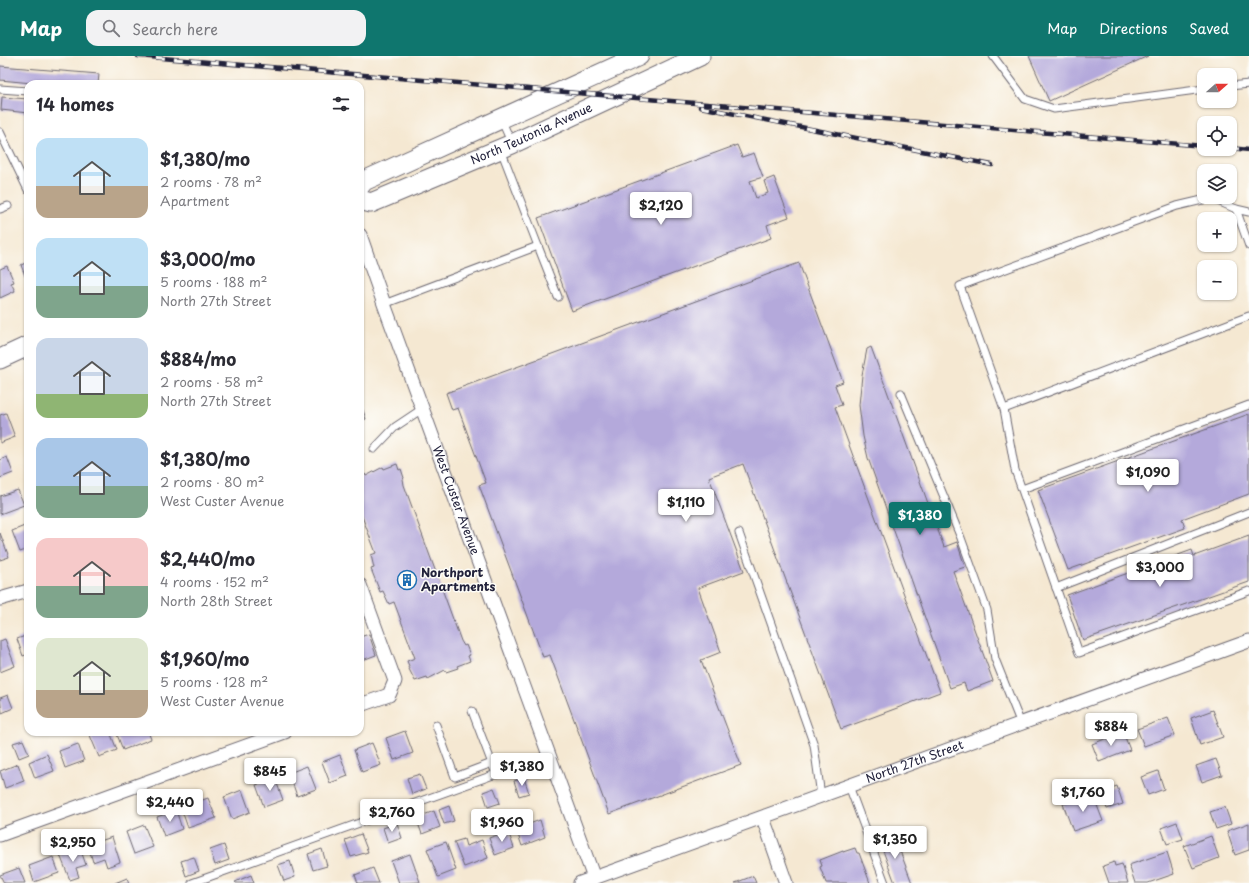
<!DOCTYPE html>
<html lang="en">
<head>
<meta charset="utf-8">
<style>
	body { margin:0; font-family:"Playpen Sans",sans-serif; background:#f2f2f3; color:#2b2b33; height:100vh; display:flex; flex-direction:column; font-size:15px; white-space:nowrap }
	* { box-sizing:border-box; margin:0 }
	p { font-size:13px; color:#7c7c81 }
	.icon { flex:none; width:22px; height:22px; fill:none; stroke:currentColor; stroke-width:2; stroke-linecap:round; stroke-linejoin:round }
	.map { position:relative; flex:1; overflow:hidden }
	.sheet { position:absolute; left:24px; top:24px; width:340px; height:656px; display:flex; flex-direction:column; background:#fff; border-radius:12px; box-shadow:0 1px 3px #0004 }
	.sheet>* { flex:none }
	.needle { width:26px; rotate:69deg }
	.buttons { position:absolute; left:1197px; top:12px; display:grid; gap:8px }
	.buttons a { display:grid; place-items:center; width:40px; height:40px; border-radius:8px; background:#fff; box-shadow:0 1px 3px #0004; font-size:20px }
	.price { position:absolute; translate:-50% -34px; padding:0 9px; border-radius:4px; background:#fff; color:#222; font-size:13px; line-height:26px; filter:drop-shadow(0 1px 2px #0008) }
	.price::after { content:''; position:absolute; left:50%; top:24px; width:12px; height:9px; margin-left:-6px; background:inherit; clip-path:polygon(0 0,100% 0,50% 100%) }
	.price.current { background:#0f766e; color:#fff }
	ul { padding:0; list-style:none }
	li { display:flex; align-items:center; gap:12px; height:100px; padding:0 12px }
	li span { display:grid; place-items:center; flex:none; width:112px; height:80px; border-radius:12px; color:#555 }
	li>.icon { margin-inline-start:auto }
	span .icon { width:48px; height:48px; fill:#fffc; stroke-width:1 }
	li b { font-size:17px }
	h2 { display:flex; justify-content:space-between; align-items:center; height:48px; padding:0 12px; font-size:17px }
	header { display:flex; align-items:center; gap:24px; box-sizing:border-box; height:56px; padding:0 20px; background:#0f766e; color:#fff }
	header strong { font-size:19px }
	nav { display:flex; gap:22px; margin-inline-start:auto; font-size:14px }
	.search { width:280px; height:36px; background:#f2f2f3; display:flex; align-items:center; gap:10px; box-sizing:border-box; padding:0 14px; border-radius:12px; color:#7c7c81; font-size:15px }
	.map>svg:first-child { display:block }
	.building { fill:#b4a9db }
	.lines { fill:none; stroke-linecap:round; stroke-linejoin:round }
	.service-casing { stroke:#6c6770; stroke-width:9 }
	.minor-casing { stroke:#6c6770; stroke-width:15 }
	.secondary-casing { stroke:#6c6770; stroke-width:21 }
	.service { stroke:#fff; stroke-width:7 }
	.minor { stroke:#fff; stroke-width:13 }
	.secondary { stroke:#fff; stroke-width:19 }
	.rail-casing { stroke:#22223b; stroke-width:4.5 }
	.rail { stroke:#fdfcf7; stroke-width:3; stroke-dasharray:9; stroke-linecap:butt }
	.labels { text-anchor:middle; stroke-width:3; stroke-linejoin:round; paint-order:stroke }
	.street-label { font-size:12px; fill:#22223b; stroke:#fdfcf7 }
	.poi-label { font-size:12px; font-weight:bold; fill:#22223b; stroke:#fdfcf7; text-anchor:start }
</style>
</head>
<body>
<header>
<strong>Map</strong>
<div class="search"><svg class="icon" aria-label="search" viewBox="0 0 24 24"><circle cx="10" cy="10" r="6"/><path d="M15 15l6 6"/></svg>Search here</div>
<nav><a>Map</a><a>Directions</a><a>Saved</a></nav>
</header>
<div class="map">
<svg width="1249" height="827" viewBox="0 0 1249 827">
	<rect width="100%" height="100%" fill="#fdfcf7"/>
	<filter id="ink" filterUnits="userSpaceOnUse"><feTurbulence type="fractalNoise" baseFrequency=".025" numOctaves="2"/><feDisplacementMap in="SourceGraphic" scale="8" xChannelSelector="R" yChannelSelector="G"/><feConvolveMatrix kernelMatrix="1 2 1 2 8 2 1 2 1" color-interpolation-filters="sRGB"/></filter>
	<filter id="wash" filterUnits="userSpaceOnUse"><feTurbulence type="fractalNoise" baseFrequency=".012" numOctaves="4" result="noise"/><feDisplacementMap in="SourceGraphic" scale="16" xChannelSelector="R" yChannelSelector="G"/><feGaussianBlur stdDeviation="0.9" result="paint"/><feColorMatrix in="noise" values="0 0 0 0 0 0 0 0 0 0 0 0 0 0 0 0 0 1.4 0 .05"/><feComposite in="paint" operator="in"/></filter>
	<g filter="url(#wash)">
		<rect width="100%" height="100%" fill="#f5e8d2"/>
		<g id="blocks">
			<!-- building -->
			<g class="building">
				<polygon points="1029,0 1148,0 1049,45"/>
				<polygon points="0,10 99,18 98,28 43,28 0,24"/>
				<polygon points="2,41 28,43 28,57 1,54"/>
				<polygon points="737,89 742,101 754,97 763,121 750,125 756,142 768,137 764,125 774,121 789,161 767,169 771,182 572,255 538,162"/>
				<polygon points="28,206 28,224 27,225 21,209"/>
				<polygon points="799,207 843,326 835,329 842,349 835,351 940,636 841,673 743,408 709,421 744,515 698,532 721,596 701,604 741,709 609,758 550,599 543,601 479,429 486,427 458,352 452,354 446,337"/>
				<polygon points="7,210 14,226 11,227 15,235 0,242 0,213"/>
				<polygon points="871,291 944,491 957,486 965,511 953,515 993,625 967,635 964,627 950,632 868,402 863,380 859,349 862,319 867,293"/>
				<polygon points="360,346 366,363 360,365"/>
				<polygon points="6,357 15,381 0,387 0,359"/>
				<polygon points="1249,358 1249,438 1182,463 1185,472 1068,514 1038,434"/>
				<polygon points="7,401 13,417 0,422 0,404"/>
				<polygon points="397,408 399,414 401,413 404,422 403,423 404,429 461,585 464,590 466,589 470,599 468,600 470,605 457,610 458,612 446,616 445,614 428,623 427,621 415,625 408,611 409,610 407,605 415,602 394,546 389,548 383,535 380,536 371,513 374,512 371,499 376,497 360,455 360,420 365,418 366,420 383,411 384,413"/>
				<polygon points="18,434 24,449 0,458 0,440"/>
				<polygon points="28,466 28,493 20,496 12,475 27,469 26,467"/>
				<polygon points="0,477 9,501 0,504"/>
				<polygon points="1249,480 1249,526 1083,584 1067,539 1192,494 1194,500"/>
				<polygon points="369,578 376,599 360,605 360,581"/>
				<polygon points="28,579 28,598 23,600 17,583"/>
				<polygon points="5,583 15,610 0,616 0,585"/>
				<polygon points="8,639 13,652 2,657 0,642"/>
				<polygon points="1213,654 1223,681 1200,689 1191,662"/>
				<polygon points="1168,662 1175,679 1144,690 1137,673"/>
				<polygon points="405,675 413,697 394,704 386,682"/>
				<polygon points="91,676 110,676 117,694 99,701 89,677"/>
				<polygon points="116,676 148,676 151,683 123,694"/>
				<polygon points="1123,676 1130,694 1099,706 1092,688"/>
				<polygon points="23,684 29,698 19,702 13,687"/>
				<polygon points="372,687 381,709 362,716 354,694"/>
				<polygon points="78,688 84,705 65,712 59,695"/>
				<polygon points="47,698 54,715 35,722 29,706"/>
				<polygon points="340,699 348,720 330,727 322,706"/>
				<polygon points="1216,703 1222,719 1202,726 1196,710"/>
				<polygon points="18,708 24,725 5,732 0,715"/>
				<polygon points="307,710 316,733 297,740 289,717"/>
				<polygon points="1158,715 1164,733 1148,739 1141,721"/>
				<polygon points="420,718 426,733 412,738 407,722"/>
				<polygon points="275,722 283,744 264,751 256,729"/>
				<polygon points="524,722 529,737 519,740 514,725"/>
				<polygon points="1117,730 1123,748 1107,753 1101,736"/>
				<polygon points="494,732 500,747 488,751 483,736"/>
				<polygon points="242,734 250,756 232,763 224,741"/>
				<polygon points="1093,739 1103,765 1073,775 1063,748"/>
				<polygon points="208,742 216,762 188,772 181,752"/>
				<polygon points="449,750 454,765 444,768 439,754"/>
				<polygon points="1225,751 1231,768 1216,773 1210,756"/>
				<polygon points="176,754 182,773 164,780 157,761"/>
				<polygon points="434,755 440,771 422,778 416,762"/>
				<polygon points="540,764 545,781 522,790 516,773"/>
				<polygon points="1177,766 1183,783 1167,788 1161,772"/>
				<polygon points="397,767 402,782 388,787 383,772"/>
				<polygon points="1249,767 1249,794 1235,799 1227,775"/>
				<polygon points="144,769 153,791 134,798 126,776"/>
				<polygon points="508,775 514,792 495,799 489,782"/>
				<polygon points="361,778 368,796 351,801 345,784"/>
				<polygon points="894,779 912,827 895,827 879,784"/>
				<polygon points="1211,780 1219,802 1193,812 1184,790"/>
				<polygon points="112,781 120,806 107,811 104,802 93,806 88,789"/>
				<polygon points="464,783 466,790 482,784 488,802 464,811 454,786"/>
				<polygon points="446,786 456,814 438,821 427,793"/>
				<polygon points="224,789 229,804 215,809 210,794"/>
				<polygon points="80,792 86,809 76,812 79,821 70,824 60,799"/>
				<polygon points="855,792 857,797 859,797 870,827 826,827 820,811 822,810 820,804 843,795 843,796"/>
				<polygon points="322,793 327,810 313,814 308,798"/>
				<polygon points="1167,796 1174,818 1148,827 1135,827 1129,809"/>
				<polygon points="410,798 420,826 399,827 391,805"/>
				<polygon points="53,801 59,817 34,826 29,810"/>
				<polygon points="194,801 199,815 186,820 181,805"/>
				<polygon points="290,805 295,821 284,825 278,809"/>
				<polygon points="1114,806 1115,810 1122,808 1128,827 1109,827 1103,810"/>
				<polygon points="19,812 25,827 4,827 0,819"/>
				<polygon points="373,812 379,827 358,827 355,819"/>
				<polygon points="251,819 254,827 236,827 235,826"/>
				<polygon points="753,820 756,827 735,827"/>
				<polygon points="127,822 129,827 115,827"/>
			</g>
		</g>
	</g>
	<g filter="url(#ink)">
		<use href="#blocks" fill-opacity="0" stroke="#6c6770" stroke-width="1"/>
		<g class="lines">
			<defs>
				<g id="service">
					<polyline points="993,0 1025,43 1054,53 1204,33"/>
					<polyline points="1230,30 1249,28"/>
					<polyline points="0,33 28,35"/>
					<polyline points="501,63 512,88"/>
					<polyline points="0,76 28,134"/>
					<polyline points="501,94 538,190"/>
					<polyline points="0,153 8,150"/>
					<polyline points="1236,153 1211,142 1177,150 960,230 1004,353 1249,260"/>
					<polyline points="1249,156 1236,153 1249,190"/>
					<polyline points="384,248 538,190 558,241"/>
					<polyline points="901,337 961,482 987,554 995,603 1021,668"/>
					<polyline points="1004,353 1015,414 1079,597 1249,535"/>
					<polyline points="374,393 395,371 422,353"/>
					<polyline points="1022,433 1249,349"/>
					<polyline points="739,477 814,689 821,740"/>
					<polyline points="1056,532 1249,456"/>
					<polyline points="472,655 496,718"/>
					<polyline points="436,669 455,721 492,707"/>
					<polyline points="849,730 885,827"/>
					<polyline points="192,827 549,699"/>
				</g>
				<g id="minor">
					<path id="s1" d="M360,179L384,248L594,822"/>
					<polyline points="360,529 395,625 389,639 360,649"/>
					<polyline points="0,543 28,535"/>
					<polyline points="763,762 786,827"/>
					<polyline points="0,779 285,676"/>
					<path id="s2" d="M580,827L1249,585"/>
				</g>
				<g id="secondary">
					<polyline points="360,130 364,125 639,0"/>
					<path id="s3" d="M360,144L371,147L512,88L700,0"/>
					<polyline points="0,303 28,290"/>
				</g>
			</defs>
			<!-- service casing -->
			<use href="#service" class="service-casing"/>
			<!-- minor casing -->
			<use href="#minor" class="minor-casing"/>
			<!-- secondary casing -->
			<use href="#secondary" class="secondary-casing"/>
			<!-- service -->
			<use href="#service" class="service"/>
			<!-- minor -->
			<use href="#minor" class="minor"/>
			<!-- secondary -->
			<use href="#secondary" class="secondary"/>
			<defs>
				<g id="rail">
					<polyline points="138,0 1204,90"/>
					<polyline points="700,51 992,109"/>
					<polyline points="1230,92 1249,94"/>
				</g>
			</defs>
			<!-- rail casing -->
			<use href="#rail" class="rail-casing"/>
			<!-- rail -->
			<use href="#rail" class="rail"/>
		</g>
	</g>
	<!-- icons -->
	<defs>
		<symbol id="building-ring" viewBox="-11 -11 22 22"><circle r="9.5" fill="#fdfcf7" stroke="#1f6fb2" stroke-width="1.5"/><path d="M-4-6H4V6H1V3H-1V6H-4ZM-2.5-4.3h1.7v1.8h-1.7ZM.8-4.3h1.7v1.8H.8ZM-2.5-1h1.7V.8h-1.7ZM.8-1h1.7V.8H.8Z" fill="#1f6fb2"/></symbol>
	</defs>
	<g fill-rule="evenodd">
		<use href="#building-ring" x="396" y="513" width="22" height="22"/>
	</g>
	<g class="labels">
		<!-- street labels -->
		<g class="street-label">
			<text dy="4" stroke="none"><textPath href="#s3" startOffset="186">North Teutonia Avenue</textPath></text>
			<text dy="4" stroke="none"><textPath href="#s1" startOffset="282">West Custer Avenue</textPath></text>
			<text dy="4" stroke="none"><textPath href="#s2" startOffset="356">North 27th Street</textPath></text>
		</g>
		<!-- poi labels -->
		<g class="poi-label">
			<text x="421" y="521">Northport<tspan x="421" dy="14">Apartments</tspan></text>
		</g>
	</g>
</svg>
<div class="buttons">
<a><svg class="needle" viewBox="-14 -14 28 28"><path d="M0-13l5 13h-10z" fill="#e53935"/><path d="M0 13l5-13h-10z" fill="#7c7c81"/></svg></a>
<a><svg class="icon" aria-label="locate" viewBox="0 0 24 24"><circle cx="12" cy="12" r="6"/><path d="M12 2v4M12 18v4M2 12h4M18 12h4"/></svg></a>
<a><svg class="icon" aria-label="layers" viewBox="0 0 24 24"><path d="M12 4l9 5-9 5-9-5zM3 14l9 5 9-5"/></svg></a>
<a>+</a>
<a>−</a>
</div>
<b class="price" style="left:661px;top:170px">$2,120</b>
<b class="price" style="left:1148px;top:437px">$1,090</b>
<b class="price" style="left:686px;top:467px">$1,110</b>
<b class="price current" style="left:920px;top:480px">$1,380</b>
<b class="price" style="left:1160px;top:532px">$3,000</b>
<b class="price" style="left:1111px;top:691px">$884</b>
<b class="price" style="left:522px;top:731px">$1,380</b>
<b class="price" style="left:270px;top:736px">$845</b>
<b class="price" style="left:1083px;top:757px">$1,760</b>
<b class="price" style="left:170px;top:767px">$2,440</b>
<b class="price" style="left:392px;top:777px">$2,760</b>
<b class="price" style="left:502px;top:787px">$1,960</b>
<b class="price" style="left:895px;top:804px">$1,350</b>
<b class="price" style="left:73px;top:807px">$2,950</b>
<section class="sheet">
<h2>14 homes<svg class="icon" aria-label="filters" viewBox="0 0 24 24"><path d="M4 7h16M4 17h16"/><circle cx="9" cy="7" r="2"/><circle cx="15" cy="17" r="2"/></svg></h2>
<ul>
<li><span style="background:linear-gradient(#bfe0f5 60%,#b9a48a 0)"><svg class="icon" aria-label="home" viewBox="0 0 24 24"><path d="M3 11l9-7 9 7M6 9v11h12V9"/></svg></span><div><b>$1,380/mo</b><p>2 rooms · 78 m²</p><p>Apartment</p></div></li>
<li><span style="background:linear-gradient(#bfe0f5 60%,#7fa58c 0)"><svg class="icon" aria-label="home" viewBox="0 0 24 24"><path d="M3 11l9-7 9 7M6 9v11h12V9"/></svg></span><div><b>$3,000/mo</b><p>5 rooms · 188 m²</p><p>North 27th Street</p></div></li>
<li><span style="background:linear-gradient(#c9d6e8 70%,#8fb573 0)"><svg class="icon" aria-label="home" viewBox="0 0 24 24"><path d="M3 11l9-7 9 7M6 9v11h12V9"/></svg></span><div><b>$884/mo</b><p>2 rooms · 58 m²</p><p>North 27th Street</p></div></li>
<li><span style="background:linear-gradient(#a9c7e8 60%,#7fa58c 0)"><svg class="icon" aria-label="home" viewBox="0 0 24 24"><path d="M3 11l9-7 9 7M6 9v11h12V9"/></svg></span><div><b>$1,380/mo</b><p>2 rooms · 80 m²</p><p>West Custer Avenue</p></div></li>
<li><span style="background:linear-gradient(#f6c9c9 60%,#7fa58c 0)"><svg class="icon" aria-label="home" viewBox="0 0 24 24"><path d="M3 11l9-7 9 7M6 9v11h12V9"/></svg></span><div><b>$2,440/mo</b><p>4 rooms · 152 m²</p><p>North 28th Street</p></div></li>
<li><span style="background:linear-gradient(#dfe7d0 65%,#b9a48a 0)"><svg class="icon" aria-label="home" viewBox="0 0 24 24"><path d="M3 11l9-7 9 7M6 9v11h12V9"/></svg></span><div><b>$1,960/mo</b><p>5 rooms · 128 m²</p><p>West Custer Avenue</p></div></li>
</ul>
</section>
</div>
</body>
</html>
